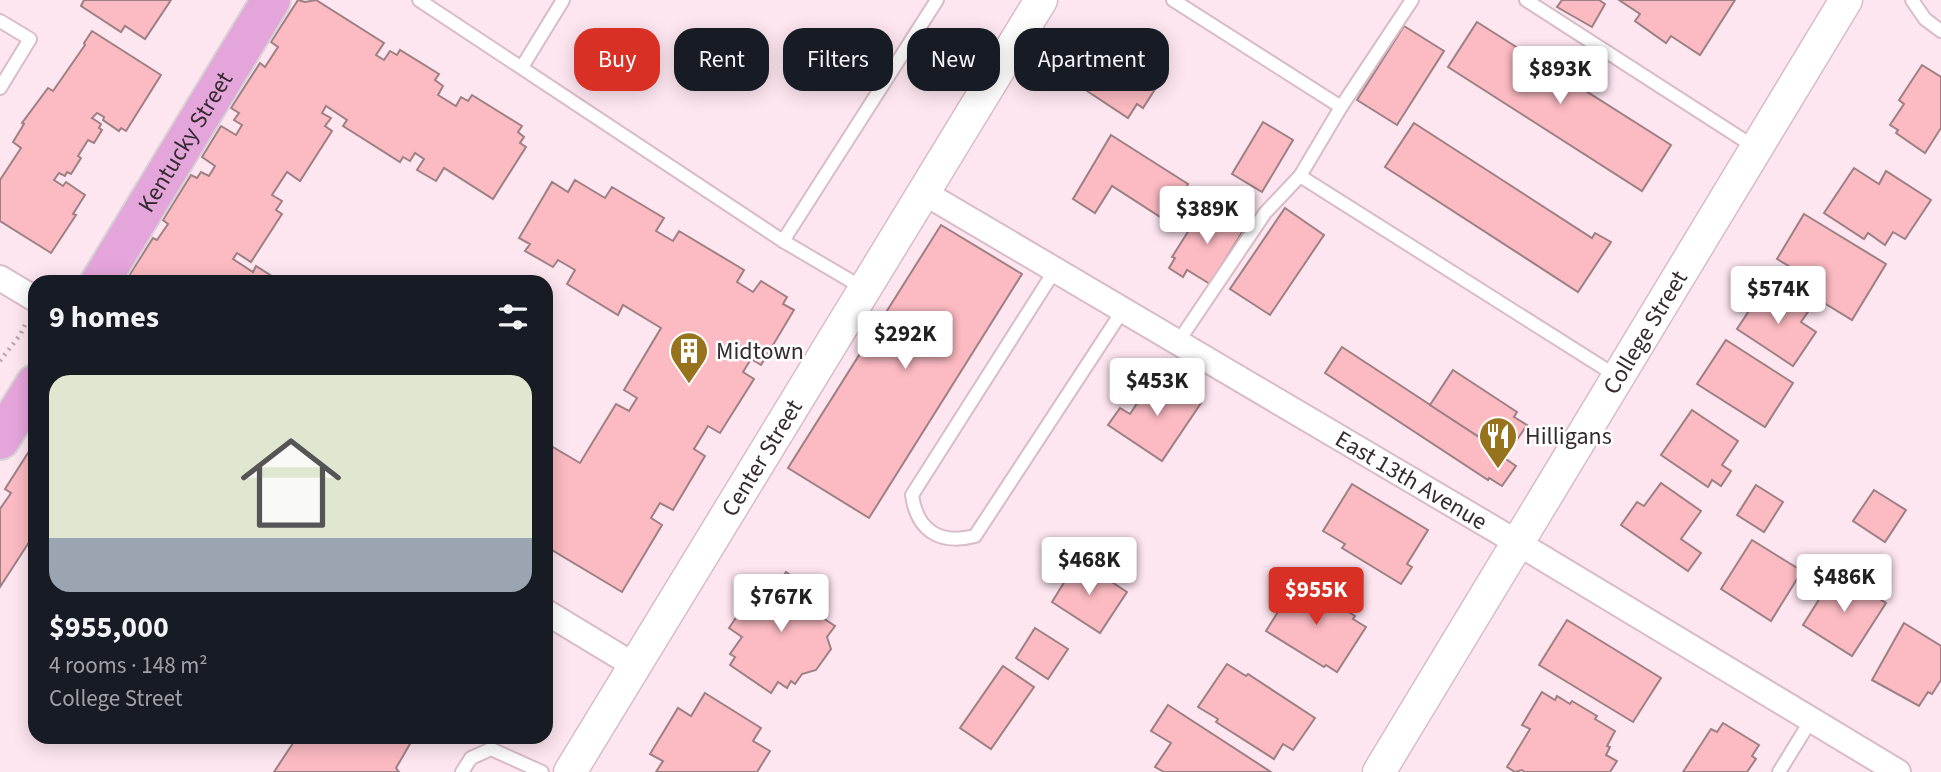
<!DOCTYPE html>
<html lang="en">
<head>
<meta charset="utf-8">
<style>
	body { margin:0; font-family:"Source Sans 3",sans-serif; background:#242831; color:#f1f3f6; height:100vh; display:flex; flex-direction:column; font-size:26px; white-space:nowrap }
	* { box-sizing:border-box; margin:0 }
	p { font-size:23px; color:#9ea1a6 }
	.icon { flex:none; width:38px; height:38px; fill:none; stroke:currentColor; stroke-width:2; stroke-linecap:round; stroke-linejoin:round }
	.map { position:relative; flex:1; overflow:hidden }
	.panel { position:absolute; left:28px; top:275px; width:525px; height:469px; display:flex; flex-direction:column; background:#171b24; border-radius:21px; box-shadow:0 4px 18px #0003 }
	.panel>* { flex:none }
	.hud { position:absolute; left:574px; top:28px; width:665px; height:63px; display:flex; gap:14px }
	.price { position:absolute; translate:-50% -60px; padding:0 16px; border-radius:7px; background:#fff; color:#222; font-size:23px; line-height:46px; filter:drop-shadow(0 2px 4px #0008) }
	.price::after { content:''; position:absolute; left:50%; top:42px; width:21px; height:16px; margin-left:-10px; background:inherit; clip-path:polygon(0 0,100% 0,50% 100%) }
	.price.active { background:#d93025; color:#fff }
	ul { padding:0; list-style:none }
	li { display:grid; align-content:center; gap:14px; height:371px; padding:0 21px }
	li+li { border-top:2px solid #363941 }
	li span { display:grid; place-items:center; height:217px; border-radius:21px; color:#555 }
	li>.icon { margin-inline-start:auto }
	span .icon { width:126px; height:126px; fill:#fffc; stroke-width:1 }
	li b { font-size:30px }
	h2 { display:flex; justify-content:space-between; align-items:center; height:84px; padding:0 21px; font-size:30px }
	.chip { padding:0 24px; border-radius:21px; background:#171b24; box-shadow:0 4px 18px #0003; font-size:24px; line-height:63px }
	.chip.active { background:#d93025; color:#fff }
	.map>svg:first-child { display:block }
	.building { fill:#fcbac2; stroke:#9d8084; stroke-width:2 }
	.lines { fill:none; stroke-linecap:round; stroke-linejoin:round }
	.service-casing { stroke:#d8bcc7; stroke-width:16 }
	.minor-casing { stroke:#d8bcc7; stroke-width:28 }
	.tertiary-casing { stroke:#d8bcc7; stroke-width:35 }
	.primary-casing { stroke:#d7d4d5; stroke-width:42 }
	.path { stroke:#b8a4ac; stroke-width:4.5; stroke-dasharray:2 5; stroke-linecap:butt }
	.service { stroke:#fff; stroke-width:12 }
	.minor { stroke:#fff; stroke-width:24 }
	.tertiary { stroke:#fff; stroke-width:32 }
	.primary { stroke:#e4a5db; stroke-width:38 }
	.labels { text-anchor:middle; stroke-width:5; stroke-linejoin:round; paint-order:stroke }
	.street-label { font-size:24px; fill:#352a2e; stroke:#fff }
	.poi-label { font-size:24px; fill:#352a2e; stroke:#fff; text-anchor:start }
</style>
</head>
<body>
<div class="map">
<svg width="1941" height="772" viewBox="0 0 1941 772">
	<rect width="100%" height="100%" fill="#fee6f0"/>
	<!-- building -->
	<g class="building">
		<polygon points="84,0 171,0 145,39 125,26 121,32 81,6"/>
		<polygon points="298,0 305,2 316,0 384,43 376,55 384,60 390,51 397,55 400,50 439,74 435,80 443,86 438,95 456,106 461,97 468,101 472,95 522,126 518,132 524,137 520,143 526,147 493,199 444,168 436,181 417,170 424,159 415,153 410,161 403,157 400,162 343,126 347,120 326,106 322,113 331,118 325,126 332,131 300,181 287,172 272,195 282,201 276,210 282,214 251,262 237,253 233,259 253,272 256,266 281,282 125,282 153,238 157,240 168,224 163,220 191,175 197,178 201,172 209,176 215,166 202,157 221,126 236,135 242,125 234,120 239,113 231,108 260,63 265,67 278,47 271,42"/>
		<polygon points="1562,0 1599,0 1605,4 1592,27 1557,7"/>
		<polygon points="1619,0 1735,0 1700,55 1671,36 1666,43 1635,21 1640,14"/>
		<polygon points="1477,22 1671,145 1642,191 1448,67"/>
		<polygon points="1404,26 1444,51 1397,125 1357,100"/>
		<polygon points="92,31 161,75 126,131 121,128 119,131 103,120 104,117 97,113 92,118 101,124 99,128 102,130 94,143 88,140 78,156 81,158 71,174 67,172 65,176 59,173 54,180 63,186 66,182 85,195 73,214 76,215 51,253 0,221 0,180 21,148 13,142 24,124 22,123 48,88 53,91 85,45 84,43"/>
		<polygon points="1093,34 1156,74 1153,79 1159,83 1143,108 1137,104 1128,118 1069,79 1089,48 1085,45"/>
		<polygon points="1922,65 1941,77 1941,128 1925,153 1896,133 1898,130 1890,125 1904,104 1899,100"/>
		<polygon points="1263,122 1293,140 1262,192 1232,174"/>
		<polygon points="1414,123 1592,238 1595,233 1611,242 1578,292 1385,167"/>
		<polygon points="1111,135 1188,184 1165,220 1112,186 1095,213 1073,199"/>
		<polygon points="1854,168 1879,184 1886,171 1931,200 1905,239 1893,232 1885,245 1868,233 1864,239 1824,213"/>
		<polygon points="575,180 605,198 612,187 664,218 656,231 673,241 679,231 744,270 737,282 753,292 761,281 787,297 783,304 794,310 761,365 751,359 743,372 754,379 720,433 708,426 694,449 705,456 673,510 660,503 651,518 662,525 622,592 547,547 550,540 546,538 546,443 580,463 616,404 629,411 637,398 624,390 661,328 623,305 618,315 567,284 575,270 558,260 553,267 525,251 530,244 519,238 552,182 568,192"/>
		<polygon points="1203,208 1221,219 1225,213 1246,226 1210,284 1187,270 1183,277 1169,268 1175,258 1172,257"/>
		<polygon points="1285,208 1324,235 1270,315 1230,289"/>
		<polygon points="1804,214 1886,264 1852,320 1790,282 1797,271 1777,259"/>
		<polygon points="941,225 1022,274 869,518 788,468"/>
		<polygon points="1764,288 1781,300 1786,292 1810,309 1801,322 1816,332 1793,366 1737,329"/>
		<polygon points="1726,340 1793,383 1765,427 1697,384"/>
		<polygon points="1342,347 1505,454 1503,457 1516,466 1502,486 1489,478 1488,480 1325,373"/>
		<polygon points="1453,370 1517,412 1514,417 1527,425 1510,450 1496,441 1493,446 1430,405"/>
		<polygon points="1161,376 1201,403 1162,461 1108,425 1120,408 1130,414 1152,381 1156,384"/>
		<polygon points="1692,410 1738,441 1722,465 1731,471 1721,486 1712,480 1708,487 1661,455"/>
		<polygon points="35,442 35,533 0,587 0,509 11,493 5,489"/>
		<polygon points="1661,483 1701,511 1681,539 1701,553 1688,571 1621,525 1637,502 1644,506"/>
		<polygon points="1352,484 1428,530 1407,564 1412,567 1401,584 1342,548 1345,544 1323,531"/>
		<polygon points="1756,485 1783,502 1764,532 1737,515"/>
		<polygon points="1874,490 1906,510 1885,542 1853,521"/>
		<polygon points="1752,540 1802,571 1771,621 1721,589"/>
		<polygon points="1078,560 1127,592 1100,633 1052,602"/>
		<polygon points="1837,571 1886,603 1852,656 1803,625"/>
		<polygon points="786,572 827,600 821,609 827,613 823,618 835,626 827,637 831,649 816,670 802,674 795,684 791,681 787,688 778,682 771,693 730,665 735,657 730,654 742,637 729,628 755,590 764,596 778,577 781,580"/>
		<polygon points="1298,580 1355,616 1353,619 1366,627 1337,672 1326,665 1324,667 1266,631"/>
		<polygon points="1567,620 1661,678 1633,722 1539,665"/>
		<polygon points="1904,623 1941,646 1941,680 1932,694 1928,692 1919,706 1872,680"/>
		<polygon points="1035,628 1068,649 1048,679 1016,658"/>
		<polygon points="1227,664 1246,676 1248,674 1315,718 1293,750 1283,744 1274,759 1216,722 1218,719 1198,707"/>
		<polygon points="1003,666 1034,687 991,749 960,728"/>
		<polygon points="1542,692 1555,700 1557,696 1570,704 1572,701 1597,716 1595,719 1615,731 1607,746 1610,747 1606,755 1617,761 1610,772 1525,772 1522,770 1515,772 1507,767 1530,729 1522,725"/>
		<polygon points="705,693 761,728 753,741 770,751 757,772 656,772 663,761 650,754 678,708 691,716"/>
		<polygon points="1168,705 1271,772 1164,772 1155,767 1171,743 1151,731"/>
		<polygon points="1723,723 1759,745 1752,756 1756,759 1747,772 1683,772 1711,729 1717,732"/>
		<polygon points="297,737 414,737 396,768 399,772 274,772"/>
	</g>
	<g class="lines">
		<defs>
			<g id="service">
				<polyline points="419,0 783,241"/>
				<polyline points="1173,0 1341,107"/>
				<polyline points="1412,0 1341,107 1300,176 1618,377"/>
				<polyline points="1526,0 1756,148"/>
				<polyline points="1912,0 1925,19 1941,31"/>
				<polyline points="0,21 30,39 0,88"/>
				<polyline points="522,67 563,0"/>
				<path d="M1055,270L912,495C917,531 940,545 975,536L1123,310"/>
				<polyline points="863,288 783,241 937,0"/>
				<polyline points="1178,342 1265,213 1300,176"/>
				<polyline points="462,772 471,758 491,749 542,772"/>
				<polyline points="1779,772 1811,720"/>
			</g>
			<g id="minor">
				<path id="s1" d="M923,192L1518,543L1898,772"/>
				<polyline points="0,278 35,299"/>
				<polyline points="546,612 635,666"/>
			</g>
			<g id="tertiary">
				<path id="s2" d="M570,772L1041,0"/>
				<path id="s3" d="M1379,772L1846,0"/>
			</g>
			<g id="primary">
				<path id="s4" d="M100,282L271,0"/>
				<polyline points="0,440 35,384"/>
			</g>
		</defs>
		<!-- service casing -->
		<use href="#service" class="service-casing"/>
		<!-- minor casing -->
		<use href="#minor" class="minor-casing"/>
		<!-- tertiary casing -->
		<use href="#tertiary" class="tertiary-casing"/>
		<!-- primary casing -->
		<use href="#primary" class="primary-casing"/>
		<!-- path -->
		<polyline class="path" points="0,361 20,335 25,325"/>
		<!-- service -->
		<use href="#service" class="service"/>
		<!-- minor -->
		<use href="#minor" class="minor"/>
		<!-- tertiary -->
		<use href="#tertiary" class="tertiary"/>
		<!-- primary -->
		<use href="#primary" class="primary"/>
	</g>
	<!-- icons -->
	<defs>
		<symbol id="building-pin" viewBox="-11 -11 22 30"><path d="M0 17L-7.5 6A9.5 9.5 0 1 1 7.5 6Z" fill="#97731d" stroke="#fff"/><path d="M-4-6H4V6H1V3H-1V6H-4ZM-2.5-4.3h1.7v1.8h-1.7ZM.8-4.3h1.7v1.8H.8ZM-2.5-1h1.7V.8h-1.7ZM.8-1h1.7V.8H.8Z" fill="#fff"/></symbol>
		<symbol id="restaurant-pin" viewBox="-11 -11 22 30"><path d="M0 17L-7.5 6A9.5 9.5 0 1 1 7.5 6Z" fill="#97731d" stroke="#fff"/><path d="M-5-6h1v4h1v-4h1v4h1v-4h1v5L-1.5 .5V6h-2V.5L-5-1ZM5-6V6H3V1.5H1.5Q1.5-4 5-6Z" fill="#fff"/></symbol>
	</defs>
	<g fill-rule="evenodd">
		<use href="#building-pin" x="667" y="329" width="44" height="60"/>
		<use href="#restaurant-pin" x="1476" y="414" width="44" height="60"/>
	</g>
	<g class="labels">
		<!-- street labels -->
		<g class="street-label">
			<text dy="8" stroke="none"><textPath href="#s4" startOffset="164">Kentucky Street</textPath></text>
			<text dy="8" stroke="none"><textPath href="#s3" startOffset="514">College Street</textPath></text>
			<text dy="8" stroke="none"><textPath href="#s2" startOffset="368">Center Street</textPath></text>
			<text dy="8" stroke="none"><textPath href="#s1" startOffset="567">East 13th Avenue</textPath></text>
		</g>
		<!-- poi labels -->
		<g class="poi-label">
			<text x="716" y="359">Midtown</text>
			<text x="1525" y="444">Hilligans</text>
		</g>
	</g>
</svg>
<b class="price" style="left:1560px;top:106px">$893K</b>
<b class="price" style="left:1207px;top:246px">$389K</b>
<b class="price" style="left:1778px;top:326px">$574K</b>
<b class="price" style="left:905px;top:371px">$292K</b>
<b class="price" style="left:1157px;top:418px">$453K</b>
<b class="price" style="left:1089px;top:597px">$468K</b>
<b class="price" style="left:1844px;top:614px">$486K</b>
<b class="price active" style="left:1316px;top:627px">$955K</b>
<b class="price" style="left:781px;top:634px">$767K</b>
<div class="hud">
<a class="chip active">Buy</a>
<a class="chip">Rent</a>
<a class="chip">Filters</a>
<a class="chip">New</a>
<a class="chip">Apartment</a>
</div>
<section class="panel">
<h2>9 homes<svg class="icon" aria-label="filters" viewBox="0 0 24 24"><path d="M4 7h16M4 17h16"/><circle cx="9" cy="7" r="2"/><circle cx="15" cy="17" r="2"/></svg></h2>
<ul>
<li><span style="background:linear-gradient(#dfe7d0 75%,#9aa5b1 0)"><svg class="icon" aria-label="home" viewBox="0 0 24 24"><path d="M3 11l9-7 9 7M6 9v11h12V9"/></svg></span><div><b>$955,000</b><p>4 rooms · 148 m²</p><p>College Street</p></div></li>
</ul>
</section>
</div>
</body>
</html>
